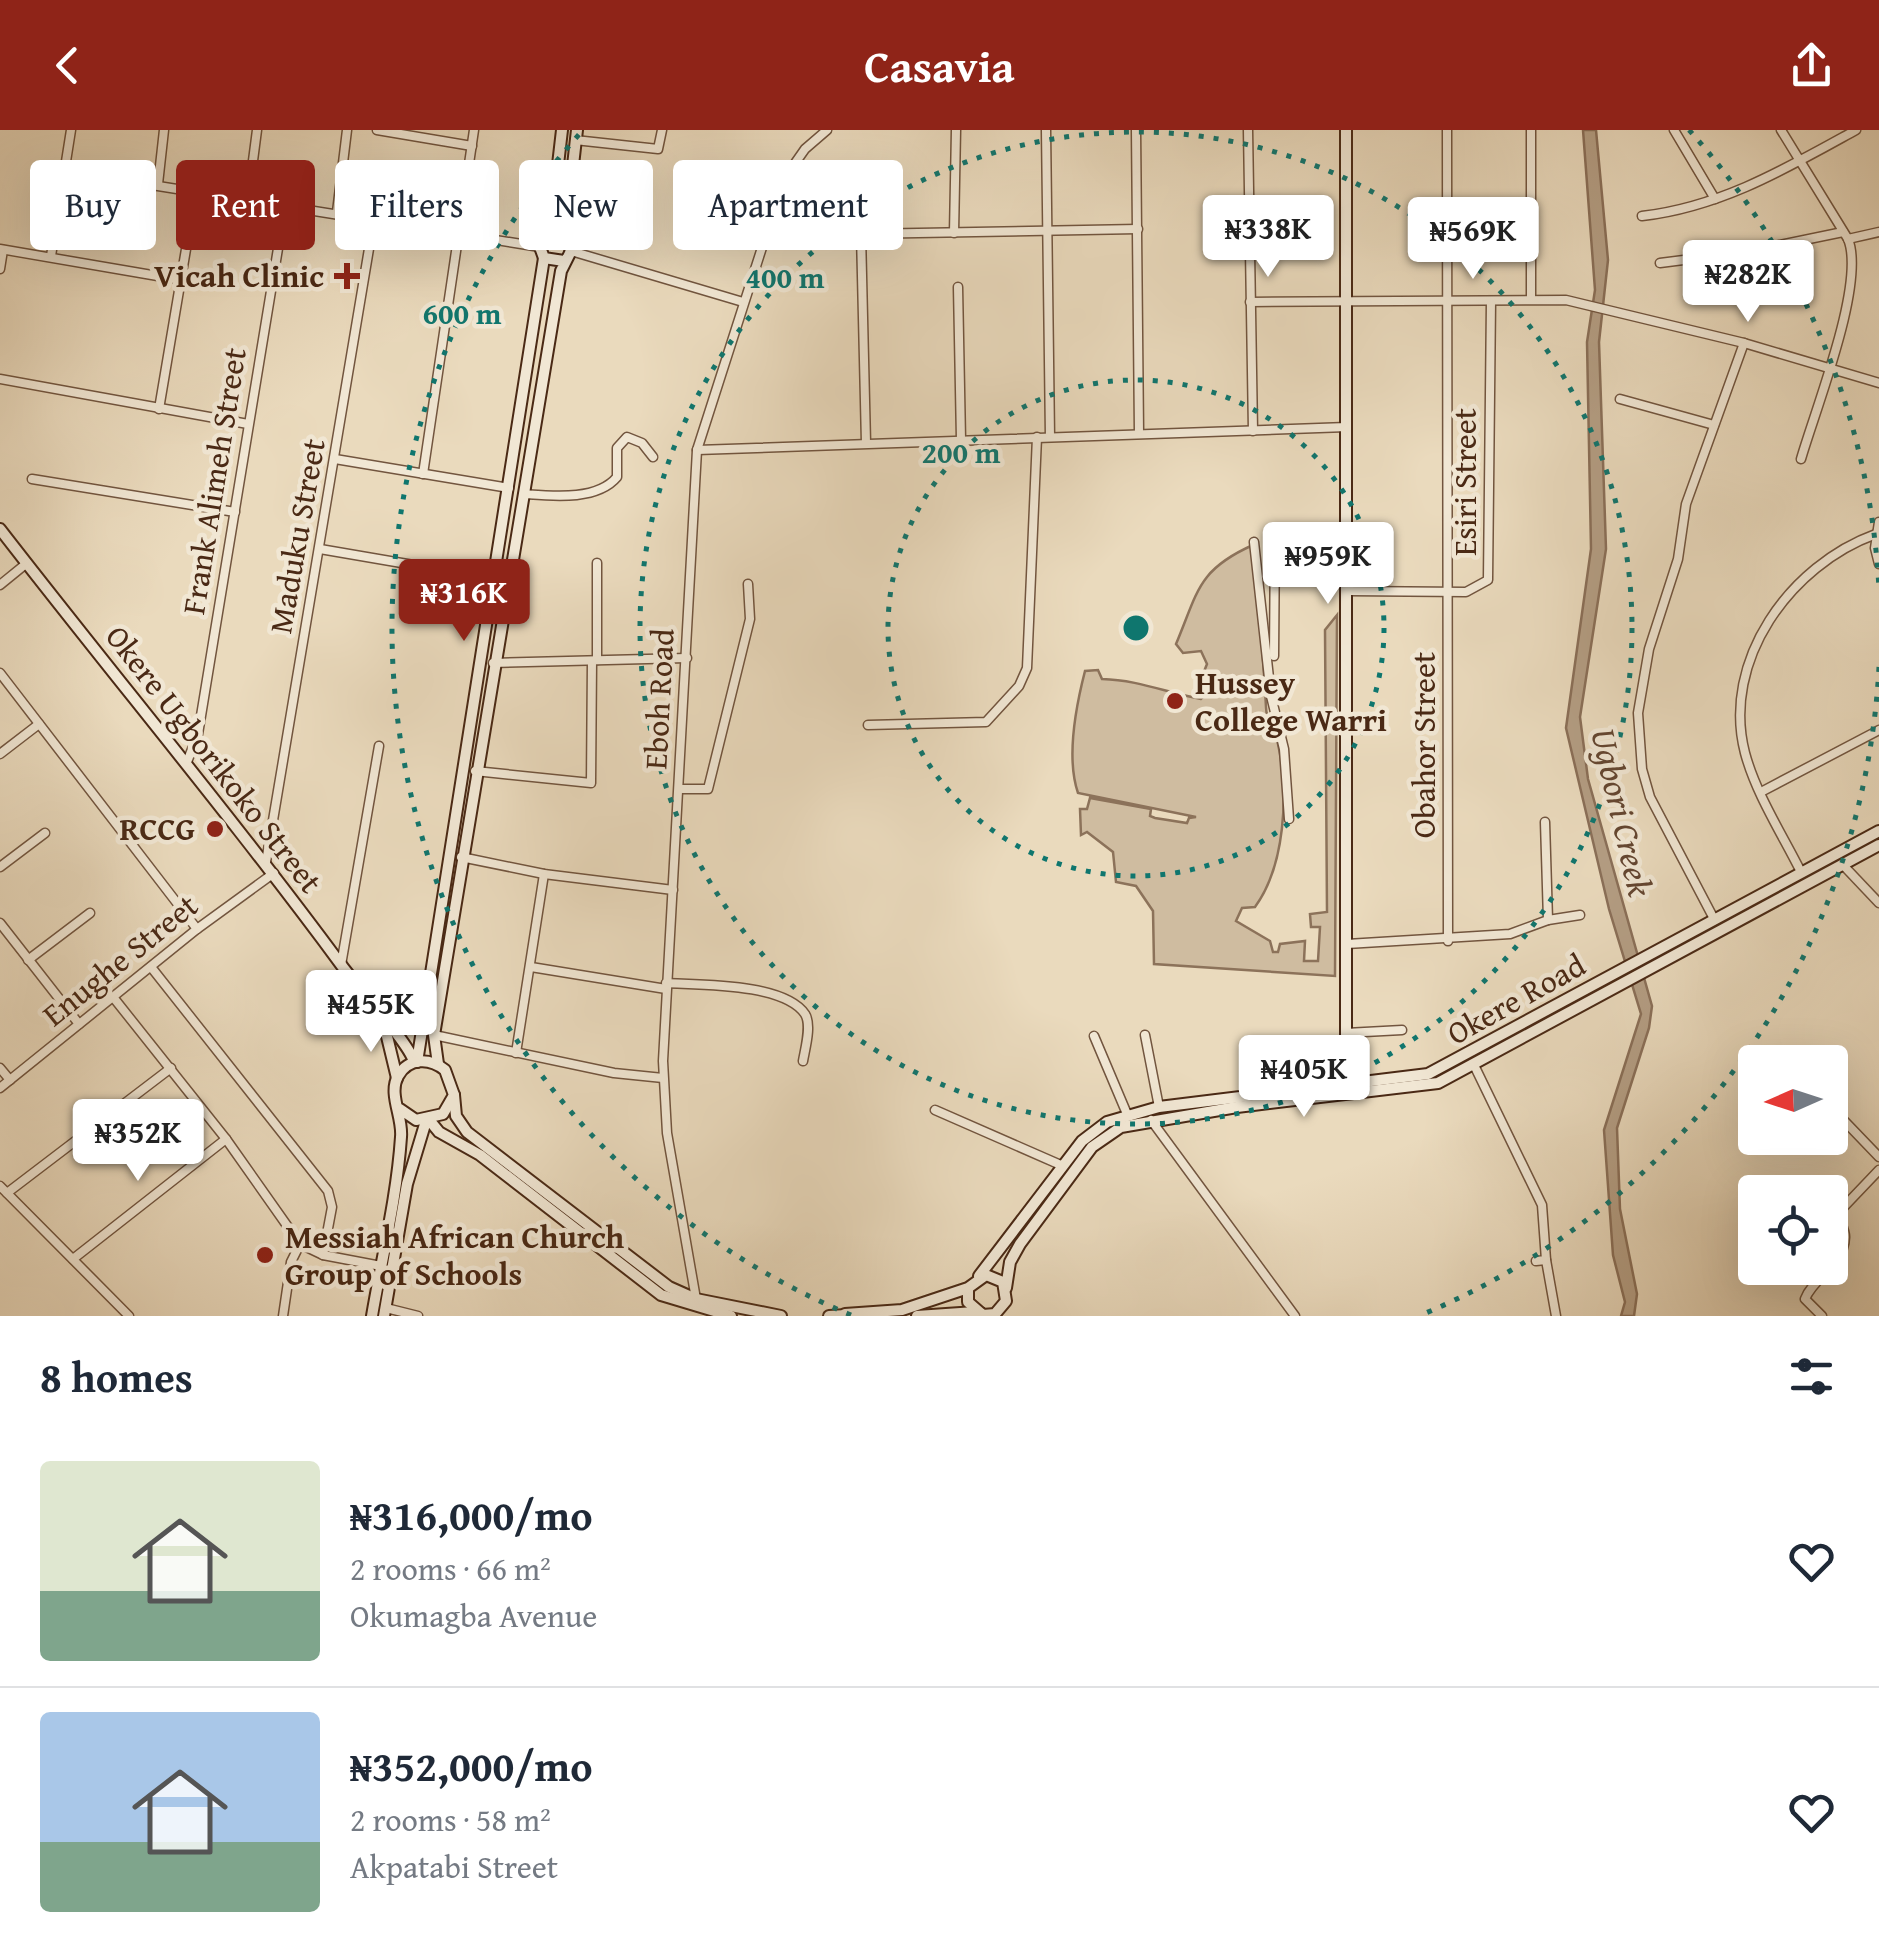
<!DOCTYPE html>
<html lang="en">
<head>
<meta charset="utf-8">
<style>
	body { margin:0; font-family:"Gentium Book Plus",serif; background:#f2f2f3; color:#1f2937; height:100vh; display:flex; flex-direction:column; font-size:38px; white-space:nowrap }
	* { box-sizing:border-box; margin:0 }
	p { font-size:32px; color:#747a83 }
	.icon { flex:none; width:55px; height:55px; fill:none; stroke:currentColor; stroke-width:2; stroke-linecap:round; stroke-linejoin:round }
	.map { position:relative; height:1186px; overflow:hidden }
	.panel { display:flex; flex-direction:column; background:#fff; flex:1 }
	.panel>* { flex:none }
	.banner { position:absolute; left:30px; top:30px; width:1000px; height:90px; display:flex; gap:20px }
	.needle { width:65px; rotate:267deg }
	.fabs { position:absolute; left:1738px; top:915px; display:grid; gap:20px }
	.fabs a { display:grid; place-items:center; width:110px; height:110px; border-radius:10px; background:#fff; box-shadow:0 10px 40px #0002; font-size:50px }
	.price { position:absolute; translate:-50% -85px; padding:0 22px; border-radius:10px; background:#fff; color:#222; font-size:32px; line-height:65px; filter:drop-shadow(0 2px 5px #0008) }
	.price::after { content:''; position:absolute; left:50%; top:60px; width:30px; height:22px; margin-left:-15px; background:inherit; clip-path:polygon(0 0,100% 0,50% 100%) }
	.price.on { background:#8f2418; color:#fff }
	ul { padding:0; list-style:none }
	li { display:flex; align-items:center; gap:30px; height:250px; padding:0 40px }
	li+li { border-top:2px solid #e0e1e3 }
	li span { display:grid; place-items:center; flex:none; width:280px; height:200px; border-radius:10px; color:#555 }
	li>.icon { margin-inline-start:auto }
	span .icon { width:120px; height:120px; fill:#fffc; stroke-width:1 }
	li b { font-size:42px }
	h2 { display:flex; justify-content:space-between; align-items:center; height:120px; padding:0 40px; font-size:42px }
	.pill { padding:0 35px; border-radius:10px; background:#fff; box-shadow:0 10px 40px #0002; font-size:35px; line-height:90px }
	.pill.on { background:#8f2418; color:#fff }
	header { display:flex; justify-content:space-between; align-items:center; height:130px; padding:0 40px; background:#8f2418; color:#fff; font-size:45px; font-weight:700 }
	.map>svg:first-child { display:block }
	.green { fill:#cfbca0; stroke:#8c725a; stroke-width:2.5 }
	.water { fill:#b49e84; stroke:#8a6f58; stroke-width:2.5 }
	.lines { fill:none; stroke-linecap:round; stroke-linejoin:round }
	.street-casing { stroke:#72553f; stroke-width:11 }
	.secondary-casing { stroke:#4a2915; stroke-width:14 }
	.street { stroke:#f1e7d4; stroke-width:8 }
	.secondary { stroke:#f1e7d4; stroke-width:10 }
	.ring { fill:none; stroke:#0f766e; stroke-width:5; stroke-dasharray:5 10 }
	.poi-dot { fill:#8f2418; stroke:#f1e7d4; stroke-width:4 }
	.labels { text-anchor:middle; stroke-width:9; stroke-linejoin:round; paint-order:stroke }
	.poi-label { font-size:32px; font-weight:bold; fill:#4a2915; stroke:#f1e7d4; text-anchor:end }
	.street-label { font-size:32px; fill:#4a2915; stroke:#f1e7d4 }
	.water-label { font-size:35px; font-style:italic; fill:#644631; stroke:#f1e7d4 }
	.centre { fill:#0f766e; stroke:#f1e7d4; stroke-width:5 }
	.ring-label { font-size:30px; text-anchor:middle; font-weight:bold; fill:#0f766e; stroke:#f1e7d4; stroke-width:9; stroke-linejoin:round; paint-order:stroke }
</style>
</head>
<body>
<header><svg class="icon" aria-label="back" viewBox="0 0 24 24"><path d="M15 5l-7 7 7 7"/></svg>Casavia<svg class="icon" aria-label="share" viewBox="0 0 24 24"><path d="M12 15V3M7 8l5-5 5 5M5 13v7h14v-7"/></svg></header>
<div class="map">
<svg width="1879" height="1186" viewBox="0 0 1879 1186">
	<rect width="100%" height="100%" fill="#eadabd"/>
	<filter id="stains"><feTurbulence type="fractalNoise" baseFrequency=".002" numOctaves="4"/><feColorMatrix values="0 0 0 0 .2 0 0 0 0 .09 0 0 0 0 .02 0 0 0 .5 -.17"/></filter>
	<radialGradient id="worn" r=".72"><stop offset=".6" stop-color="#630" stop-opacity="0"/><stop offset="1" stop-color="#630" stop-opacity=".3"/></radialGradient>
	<!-- green -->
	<path class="green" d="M1253,415C1259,469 1263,523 1266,577C1266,591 1275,602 1278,614C1289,664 1285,736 1255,777L1242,778L1236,791L1270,811L1273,822H1278L1280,814L1305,811L1304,831H1318L1320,797H1311L1310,784L1327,782L1325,500L1337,485L1335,846L1154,834L1153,781L1136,756L1116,752L1113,722L1087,702L1081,705L1080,679H1087L1090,668L1151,679L1150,686L1155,688L1187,693L1189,688L1196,687L1078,663C1066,628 1076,576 1085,541L1098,540L1102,549C1139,550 1167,563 1201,569L1207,563L1199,554L1207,534L1201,521L1183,523L1176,514C1198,462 1197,440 1253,415Z"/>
	<!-- water -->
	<polygon class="water" points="1583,0 1596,0 1608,130 1599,212 1606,419 1580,587 1588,649 1652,876 1649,898 1617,998 1620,1079 1637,1164 1634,1186 1621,1186 1625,1172 1613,1125 1604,1000 1641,884 1609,779 1566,598 1591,419 1587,212 1595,160"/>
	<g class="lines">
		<defs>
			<g id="street">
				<polyline points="377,0 472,16"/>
				<polyline points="1046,0 1050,307"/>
				<polyline points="1136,0 1139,303"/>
				<polyline points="1248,0 1253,301"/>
				<polyline points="1447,0 1448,811"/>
				<polyline points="1531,0 1531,169"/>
				<polyline points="1674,0 1715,69"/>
				<path d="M1781,0L1848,109C1866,153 1815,280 1801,329"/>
				<polyline points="575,10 658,19 662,0"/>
				<polyline points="64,41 540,117"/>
				<polyline points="158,54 164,0"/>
				<polyline points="248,69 257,0"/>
				<polyline points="773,81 861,104 1138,99"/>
				<polyline points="337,82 347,0"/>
				<path d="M1642,86C1721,77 1787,38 1856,0"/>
				<polyline points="954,103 956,0"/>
				<polyline points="861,104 866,313"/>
				<polyline points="1848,109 1879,102"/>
				<polyline points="0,119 181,150"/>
				<polyline points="571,121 743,172"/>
				<polyline points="51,126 71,0"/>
				<polyline points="1660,133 1746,122 1843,102"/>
				<polyline points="0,139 3,120"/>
				<polyline points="958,157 961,310"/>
				<polyline points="1250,172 1566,170 1744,213 1879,253"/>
				<polyline points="0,249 248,294"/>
				<polyline points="1620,269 1714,295"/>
				<polyline points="159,279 196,60"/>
				<polyline points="697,320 1347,297"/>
				<polyline points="335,329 509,358"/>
				<polyline points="423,344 474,0"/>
				<polyline points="32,349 235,382"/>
				<path d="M524,364C552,366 597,371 617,347V318L627,307L642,313L653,327"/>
				<polyline points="1879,392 1875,418 1879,434"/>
				<polyline points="1254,412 1271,566 1284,619 1289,689"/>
				<polyline points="320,419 495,449"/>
				<polyline points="0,455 27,433"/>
				<polyline points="1349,461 1466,462 1488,450 1491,171"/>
				<polyline points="1274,526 1275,405"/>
				<polyline points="597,530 597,433"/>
				<polyline points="493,533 687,528"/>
				<polyline points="0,543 197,799"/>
				<polyline points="868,595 986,592 1019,556 1027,538 1037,307"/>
				<polyline points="0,624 39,594"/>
				<polyline points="187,632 198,604 285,76"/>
				<polyline points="475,641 591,653 592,531"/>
				<polyline points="679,659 708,659 750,489 748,454"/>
				<polyline points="1761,662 1879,600"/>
				<polyline points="461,727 544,744 673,760"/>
				<polyline points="266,732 374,89"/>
				<polyline points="1843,735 1879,773"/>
				<polyline points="0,737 45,703"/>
				<path d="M1801,742C1782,704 1756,664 1745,623C1721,531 1790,435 1876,404"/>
				<polyline points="1713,787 1650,667 1642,639 1638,583 1649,519 1678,429 1686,374 1744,213"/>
				<polyline points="1548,790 1580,785"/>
				<polyline points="0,793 79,894"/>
				<polyline points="1347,814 1510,804 1548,790 1545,692"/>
				<polyline points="28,830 90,783"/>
				<polyline points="341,835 379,616"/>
				<polyline points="151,837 328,1061 332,1077 323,1125"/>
				<polyline points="531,837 666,859"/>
				<path d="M666,853C700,855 784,853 805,884C812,895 805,919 803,931"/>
				<polyline points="113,867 226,1009 300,1114 323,1125 381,1136"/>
				<polyline points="1346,903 1402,900"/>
				<polyline points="434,905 614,943 663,948"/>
				<polyline points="1145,905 1159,977"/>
				<polyline points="1094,906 1127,984"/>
				<polyline points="516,923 544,744"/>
				<polyline points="1779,923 1790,932"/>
				<polyline points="1474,935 1542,1075 1546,1130 1536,1131"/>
				<polyline points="0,938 10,950"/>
				<polyline points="0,958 197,799 274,743"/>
				<polyline points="1830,976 1879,1027"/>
				<polyline points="935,980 1063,1036"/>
				<polyline points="1151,990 1295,1186"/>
				<polyline points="0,1056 129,1186"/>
				<polyline points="7,1063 171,938"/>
				<polyline points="73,1129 226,1009"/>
				<polyline points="1546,1130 1556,1186"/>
				<polyline points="696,1169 667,1003 663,931 697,320 784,49 805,19 827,0"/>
				<polyline points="386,1178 418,1186"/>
				<polyline points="283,1186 291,1132 300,1114"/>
				<path d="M1822,1186L1805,1169C1814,1146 1844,1136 1845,1107C1845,1098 1839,1091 1838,1083L1879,1040"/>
			</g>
			<g id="secondary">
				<polyline points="550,104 562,0"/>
				<polyline points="565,106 577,0"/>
				<path d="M0,399C113,545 232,687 342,836C358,858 410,914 414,932"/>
				<polyline points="384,894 397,948"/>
				<polyline points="417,932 544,128"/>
				<polyline points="438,934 434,905 561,141 571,121 565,106 546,106 540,117 544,128 564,131"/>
				<polyline points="1346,954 1346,0"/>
				<polyline points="454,965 456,986 467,1002 669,1157 696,1169 781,1186"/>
				<polyline points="430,991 439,1002 480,1025 661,1165 731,1186"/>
				<polyline points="979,1146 1082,1011 1107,992 1159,977 1428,944 1879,701"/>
				<polyline points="1006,1158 1010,1132 1020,1114 1092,1017 1121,997 1237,977 1438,953 1879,715"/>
				<polyline points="845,1184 902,1180 968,1158 986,1145 1003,1152 1006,1171 995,1184 983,1185 968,1172 968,1158"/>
				<path d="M372,1186C382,1127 397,1067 401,1007C403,987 388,964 398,946C409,927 430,928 445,940L454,965L443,984L416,990L400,979"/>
				<polyline points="384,1186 407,1054 426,991"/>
				<polyline points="829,1186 847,1185"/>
				<polyline points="917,1186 975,1182"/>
			</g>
		</defs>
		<!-- street casing -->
		<use href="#street" class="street-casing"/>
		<!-- secondary casing -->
		<use href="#secondary" class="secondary-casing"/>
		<!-- street -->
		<use href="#street" class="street"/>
		<!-- secondary -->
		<use href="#secondary" class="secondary"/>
	</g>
	<!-- distance rings -->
	<g class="ring">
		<circle cx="1136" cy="498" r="248"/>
		<circle cx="1136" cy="498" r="496"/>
		<path d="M1879 537A744 744 0 0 1 1421 1185M851 1185A744 744 0 0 1 583 0M1689 0A744 744 0 0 1 1879 459"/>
	</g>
	<!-- markers -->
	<g class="poi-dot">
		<path d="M342 131h10v10h10v10h-10v10h-10v-10h-10v-10h10z"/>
		<circle cx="1175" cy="571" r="10"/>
		<circle cx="215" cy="699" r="10"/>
		<circle cx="265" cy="1125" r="10"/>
	</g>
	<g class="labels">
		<!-- poi labels -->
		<g class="poi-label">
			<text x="324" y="157">Vicah Clinic</text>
			<text x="1195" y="564" text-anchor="start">Hussey<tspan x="1195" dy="37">College Warri</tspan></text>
			<text x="195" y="710">RCCG</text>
			<text x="285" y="1118" text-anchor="start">Messiah African Church<tspan x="285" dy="37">Group of Schools</tspan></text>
		</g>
		<!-- street labels -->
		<g class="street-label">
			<text transform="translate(214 351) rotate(-81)" y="11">Frank Alimeh Street</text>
			<text transform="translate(1465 352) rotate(-90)" y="11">Esiri Street</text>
			<text transform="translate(297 406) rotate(-80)" y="11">Maduku Street</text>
			<text transform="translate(659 569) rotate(-87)" y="11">Eboh Road</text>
			<text transform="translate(1424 615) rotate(-90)" y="11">Obahor Street</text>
			<text transform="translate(214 629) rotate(52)" y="11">Okere Ugborikoko Street</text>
			<text transform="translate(120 830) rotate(-39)" y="11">Enughe Street</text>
			<text transform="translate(1516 869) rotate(-29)" y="11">Okere Road</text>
		</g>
		<!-- water labels -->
		<g class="water-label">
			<text transform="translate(1622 682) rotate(77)" y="12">Ugbori Creek</text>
		</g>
	</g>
	<circle cx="1136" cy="498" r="15" class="centre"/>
	<g class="ring-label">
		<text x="785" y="158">400 m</text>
		<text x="462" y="194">600 m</text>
		<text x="961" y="333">200 m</text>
	</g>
	<rect width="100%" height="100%" filter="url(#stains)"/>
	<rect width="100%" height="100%" fill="url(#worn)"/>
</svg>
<div class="fabs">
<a><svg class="needle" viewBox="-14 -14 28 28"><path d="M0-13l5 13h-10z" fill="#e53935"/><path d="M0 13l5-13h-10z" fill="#747a83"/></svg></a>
<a><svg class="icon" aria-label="locate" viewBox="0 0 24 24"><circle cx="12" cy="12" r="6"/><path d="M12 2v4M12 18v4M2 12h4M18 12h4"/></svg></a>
</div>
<b class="price" style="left:1268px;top:150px">₦338K</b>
<b class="price" style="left:1473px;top:152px">₦569K</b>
<b class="price" style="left:1748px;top:195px">₦282K</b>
<b class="price" style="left:1328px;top:477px">₦959K</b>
<b class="price on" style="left:464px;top:514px">₦316K</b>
<b class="price" style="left:371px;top:925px">₦455K</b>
<b class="price" style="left:1304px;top:990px">₦405K</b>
<b class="price" style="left:138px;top:1054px">₦352K</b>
<div class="banner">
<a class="pill">Buy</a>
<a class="pill on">Rent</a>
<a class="pill">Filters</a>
<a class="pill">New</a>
<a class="pill">Apartment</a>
</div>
</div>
<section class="panel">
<h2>8 homes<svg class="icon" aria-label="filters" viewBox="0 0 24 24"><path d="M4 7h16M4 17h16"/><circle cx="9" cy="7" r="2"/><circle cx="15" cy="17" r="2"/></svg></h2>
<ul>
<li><span style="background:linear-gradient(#dfe7d0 65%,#7fa58c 0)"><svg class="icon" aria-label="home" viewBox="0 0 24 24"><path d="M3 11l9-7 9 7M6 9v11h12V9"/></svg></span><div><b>₦316,000/mo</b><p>2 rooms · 66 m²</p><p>Okumagba Avenue</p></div><svg class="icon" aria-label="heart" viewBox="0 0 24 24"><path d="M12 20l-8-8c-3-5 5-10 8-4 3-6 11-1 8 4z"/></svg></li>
<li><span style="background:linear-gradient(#a9c7e8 65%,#7fa58c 0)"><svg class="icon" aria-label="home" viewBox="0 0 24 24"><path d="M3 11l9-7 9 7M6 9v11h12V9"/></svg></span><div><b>₦352,000/mo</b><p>2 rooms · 58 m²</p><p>Akpatabi Street</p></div><svg class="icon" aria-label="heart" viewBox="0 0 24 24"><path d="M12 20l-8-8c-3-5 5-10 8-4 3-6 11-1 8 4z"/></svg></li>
</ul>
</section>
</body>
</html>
